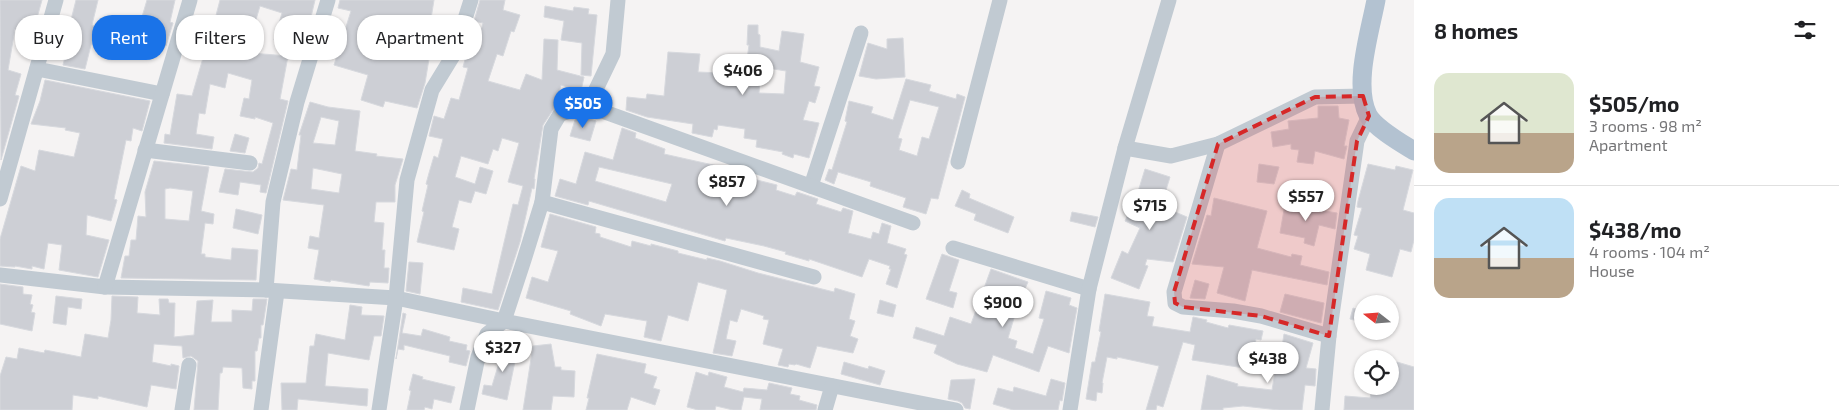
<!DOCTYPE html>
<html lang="en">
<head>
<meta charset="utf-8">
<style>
	body { margin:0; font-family:"Exo 2",sans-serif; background:#f6f6f6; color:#202124; height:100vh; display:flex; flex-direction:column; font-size:19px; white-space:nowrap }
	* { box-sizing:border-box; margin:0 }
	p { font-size:16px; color:#757577 }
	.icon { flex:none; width:28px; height:28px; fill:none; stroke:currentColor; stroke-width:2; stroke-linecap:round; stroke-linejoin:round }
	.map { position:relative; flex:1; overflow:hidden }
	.sheet { display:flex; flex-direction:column; background:#fff; width:425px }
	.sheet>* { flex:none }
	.guide { position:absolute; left:15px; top:15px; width:475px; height:45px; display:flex; gap:10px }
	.needle { width:32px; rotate:287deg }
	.controls { position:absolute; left:1354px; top:295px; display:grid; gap:10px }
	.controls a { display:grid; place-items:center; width:45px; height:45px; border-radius:50%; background:#fff; box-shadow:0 1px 4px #0004; font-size:25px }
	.price { position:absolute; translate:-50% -42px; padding:0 11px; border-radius:18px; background:#fff; color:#222; font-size:16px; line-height:32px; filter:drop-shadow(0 1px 2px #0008) }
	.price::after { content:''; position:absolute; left:50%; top:30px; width:15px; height:11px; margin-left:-8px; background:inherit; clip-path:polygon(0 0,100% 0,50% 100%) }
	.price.active { background:#1a73e8; color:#fff }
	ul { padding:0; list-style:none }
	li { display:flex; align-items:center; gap:15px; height:125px; padding:0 20px }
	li+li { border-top:1px solid #e0e0e0 }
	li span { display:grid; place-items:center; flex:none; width:140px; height:100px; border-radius:15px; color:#555 }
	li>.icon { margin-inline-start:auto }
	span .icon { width:60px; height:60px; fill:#fffc; stroke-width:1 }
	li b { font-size:21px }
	h2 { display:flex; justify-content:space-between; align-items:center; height:60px; padding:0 20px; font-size:21px }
	.chip { padding:0 18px; border-radius:20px; background:#fff; box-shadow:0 1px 4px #0004; font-size:18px; line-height:45px }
	.chip.active { background:#1a73e8; color:#fff }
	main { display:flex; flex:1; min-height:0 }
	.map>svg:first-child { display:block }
	.building { fill:#cdcfd5; stroke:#d7d9de; fill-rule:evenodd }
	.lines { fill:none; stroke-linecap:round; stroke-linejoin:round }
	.minor { stroke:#c1cad2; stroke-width:15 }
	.major { stroke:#b3c2d1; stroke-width:19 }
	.marked { fill:#d62828; fill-opacity:0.2; stroke:#d62828; stroke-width:4; stroke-dasharray:10 6; stroke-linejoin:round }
</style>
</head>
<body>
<main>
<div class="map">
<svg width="1414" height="410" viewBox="0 0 1414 410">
	<rect width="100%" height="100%" fill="#f5f3f3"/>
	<!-- building -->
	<g class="building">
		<polygon points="0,0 42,0 32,36 15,29 8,70 21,74 15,95 19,96 1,160"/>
		<polygon points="76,0 98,0 92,25 94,26 92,41 85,69 63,65 74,21 71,20"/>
		<polygon points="147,0 175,0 170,22 173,23 166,46 136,37"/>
		<polygon points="220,0 315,0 308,30 302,28 296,47 274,40 282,13 260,6 255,23 252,22 249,33 214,23"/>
		<polygon points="340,0 434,0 430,25 437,27 430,53 425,83 417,108 385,101 383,107 361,100 368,75 334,65 351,11 338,8"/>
		<polygon points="480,0 505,0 503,10 520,15 514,32 511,31 503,56 497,54 488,81 520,90 526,74 542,80 544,39 558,40 557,70 584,77 581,91 561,85 555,107 543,125 534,179 535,179 534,189 532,188 520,242 498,310 461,302 463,288 492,294 513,204 518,205 523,186 508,182 519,143 502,138 498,151 493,149 488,164 461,156 455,177 475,184 480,167 493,171 486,194 475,191 471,203 459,200 452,227 459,229 454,250 417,242 424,212 422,211 428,185 426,184 429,173 434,156 438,158 443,139 429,136 434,116 444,119 451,98 459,100 468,68 463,67 466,56 469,57 471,48 476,50 483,23 474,21"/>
		<polygon points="545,6 573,11 574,7 589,9 588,14 597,15 591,76 581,75 582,43 561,40 564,21 544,17"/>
		<path d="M748,25H758V34L760,35V47L779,51L782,31L804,34L800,62L819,67L814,86L820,87L815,103L809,101L803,120L819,123L809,158L794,154L793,158L782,154L783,152L756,147L757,140L744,138L745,129L718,125L717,130L714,129L712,137L692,133L693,124L647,117L626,110L627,97L646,99L647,94L664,96L668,52L700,54L698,72L745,74L749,45H747ZM761,67L786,71L784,94L759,93Z"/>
		<polygon points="903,38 905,77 876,79 859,76 868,43 887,49 887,39"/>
		<polygon points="207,44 238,52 288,56 280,99 288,101 266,193 260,192 261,185 240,182 238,195 219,192 225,169 253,172 258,168 259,163 262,164 273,123 255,117 255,119 240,116 244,98 249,99 252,80 228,73 225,88 210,84 205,114 199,113 196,134 214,137 212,149 164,143 165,134 170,135 177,94 192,96"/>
		<path d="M906,79L931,85L929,91L956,99L957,94L965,97L938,199L931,198L926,214L903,207L906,198L870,186L871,182L838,172L834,184L825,180L829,169L832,170L847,122L845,121L849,101L873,107L871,113L893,120ZM910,100L939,107L929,139L922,137L917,156L899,150L902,139L898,138Z"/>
		<polygon points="45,80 150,101 142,131 133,128 131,141 126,140 114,199 117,200 111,221 87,215 86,235 109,240 98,277 59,270 62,245 48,243 44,269 32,266 32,269 15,266 15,267 0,266 0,239 21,166 35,171 39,150 74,157 80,133 65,130 66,128 31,124 40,101"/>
		<path d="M310,102L328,107L360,111L355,151L377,154L376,156L403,159L395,185V202H376L374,222L384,223L382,250H385L384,268H389L388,283L370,282L369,286L331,280L330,282L314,279L319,250L308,248L310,236L319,238L324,205L283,200L291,169L297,170L301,135H299ZM321,117L339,121L335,145L313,143ZM313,168L342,174L339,193L311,189Z"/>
		<polygon points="1318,106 1338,106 1339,118 1349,120 1344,146 1347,146 1344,159 1315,151 1313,164 1297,162 1299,150 1291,149 1291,144 1273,147 1271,132 1289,129 1288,121 1318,118"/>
		<polygon points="583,117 596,121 590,141 570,136 575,120"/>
		<path d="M622,128L636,133L635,138L665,149L664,154L740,171L754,176L753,179L777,185L776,190L795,196L797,192L818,199L816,204L841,212L843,208L853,211L848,233L871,239L873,232L879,234L882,223L891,226L887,243L906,249L904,254L907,255L897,288L886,284L891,269H889L890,266L869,259L862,277L809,259V261L785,254L786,252L764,246L726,238L725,241L589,201L588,205L555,196L560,179L576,184L585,152L613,160ZM599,167L672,184L666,202L595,181Z"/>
		<polygon points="235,134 249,138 245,153 230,151"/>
		<path d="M154,161L209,167L201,211L214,214L213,224L205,223L201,254H205V257L231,260L232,248L258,250L256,280L121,278L125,256H129L131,240H136L138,216L146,217L145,192ZM170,188L193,191L189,221L165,219V189Z"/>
		<polygon points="1259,164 1279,167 1274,184 1257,182"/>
		<polygon points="1368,164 1395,170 1396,166 1413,170 1403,210 1414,213 1414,240 1411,252 1400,249 1392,277 1366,270 1370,254 1354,249 1358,236 1354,235 1362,208 1357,207 1358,201"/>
		<polygon points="1145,169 1170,177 1161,206 1187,217 1173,262 1147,259 1145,265 1148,266 1139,289 1111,278 1122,251 1128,254 1140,228 1125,221 1131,208 1133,208"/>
		<polygon points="962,190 970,194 969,198 1014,217 1008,233 974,220 976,214 955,206"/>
		<polygon points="1214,198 1267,211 1257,248 1291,257 1292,254 1302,256 1300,265 1329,272 1327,285 1252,270 1245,301 1217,293 1224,267 1192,264 1207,215 1211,216"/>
		<polygon points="1285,204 1337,213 1335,229 1319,225 1314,246 1304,243 1305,238 1280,233"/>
		<polygon points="236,209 262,215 258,234 233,228"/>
		<polygon points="1072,212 1098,217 1095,227 1070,221"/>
		<polygon points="550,214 596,227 595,233 600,234 600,237 631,247 632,241 651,246 651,244 678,251 678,253 707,260 707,258 720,261 758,273 834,292 835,288 855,294 849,319 855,321 850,336 858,339 853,353 817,346 810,368 796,364 795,365 789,364 788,367 778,365 783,349 763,344 769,320 763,319 764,316 741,309 737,322 730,320 726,339 736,341 732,356 713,353 727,290 698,282 688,321 668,315 661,341 644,337 647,321 605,314 601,326 570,314 571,311 526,298 532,277 548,282 558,251 541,247"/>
		<polygon points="942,254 959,260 949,291 957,293 953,308 926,299"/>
		<polygon points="409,262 423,263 420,294 406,291"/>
		<polygon points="991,269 1028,282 1018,305 1008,338 1017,341 1015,348 1033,354 1044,319 1039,318 1046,291 1071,298 1069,305 1077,308 1069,353 1048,346 1039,372 993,355 987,372 957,364 934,353 937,345 913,338 916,327 944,336 950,317 971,324"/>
		<polygon points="1195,280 1209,284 1205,299 1190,298"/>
		<polygon points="0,284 23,287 23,294 32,295 30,304 33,305 31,312 35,313 32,331 0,324"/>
		<polygon points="1105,294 1150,302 1147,316 1154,317 1152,326 1190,332 1193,317 1207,320 1206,322 1228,328 1229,325 1263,331 1261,340 1256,339 1251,369 1192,360 1195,345 1183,342 1163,407 1157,405 1156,410 1146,410 1159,366 1117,357 1117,359 1107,357 1102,383 1103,383 1102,393 1097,392 1096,401 1086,399 1092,362 1095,362 1101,332 1099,331"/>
		<polygon points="1285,294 1324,303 1321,323 1280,312"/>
		<polygon points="56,296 82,299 81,309 68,307 66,325 53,323"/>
		<polygon points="112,296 138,297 137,313 160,315 159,299 168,299 169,303 175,303 174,337 194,335 197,301 213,300 211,322 232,322 232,310 252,311 253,299 267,299 263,325 261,325 261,338 259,338 257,351 255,351 255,381 252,381 252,389 243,388 242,368 223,367 222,373 220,373 218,410 194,410 198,361 191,356 183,358 182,346 154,344 152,362 171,366 171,364 179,366 176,389 151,385 147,407 98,396 98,399 73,395 72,410 0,410 0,376 6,357 17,359 19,348 44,353 45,350 81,357 85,334 108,338 111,320"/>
		<polygon points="880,300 896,305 893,317 877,313"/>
		<polygon points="350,305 362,307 361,315 384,316 381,336 374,336 369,360 328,353 325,386 368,389 367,406 298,399 297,410 282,410 281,383 306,383 310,346 314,346 316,334 345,340"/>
		<polygon points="1353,308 1362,311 1362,322 1350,319"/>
		<polygon points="403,313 406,314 402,333 421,336 423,329 450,337 449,341 467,345 466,350 470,351 466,366 449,362 450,356 404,345 404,350 398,349 396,359"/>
		<polygon points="1284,334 1313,343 1306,368 1316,369 1315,386 1305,385 1302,410 1279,410 1243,406 1223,408 1223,410 1201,410 1207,375 1238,384 1237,386 1272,390 1276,366 1279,367"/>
		<polygon points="515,344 516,347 518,347 507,400 482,394 484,385 492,386 501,356 500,345"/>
		<polygon points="551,344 555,367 561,367 561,370 575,371 574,397 553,396 551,410 523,410 533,346"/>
		<polygon points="597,354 646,364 644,373 657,377 653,388 660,390 655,405 631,397 627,410 586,410 589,398 587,398"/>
		<polygon points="844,362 868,369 869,366 885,371 880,385 841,374"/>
		<polygon points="1397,362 1414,367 1414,410 1344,410 1345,396 1370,398 1373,386 1390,386"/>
		<polygon points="696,372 708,376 709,372 727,377 724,387 743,392 744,388 767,390 769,383 792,388 790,394 800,396 799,400 817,405 816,410 760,410 762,399 744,397 741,410 733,410 716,406 715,410 698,410 687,407"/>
		<polygon points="413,374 423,377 422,379 455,387 451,403 434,399 432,409 425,407 424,410 407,410 411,391 409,390"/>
		<polygon points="975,379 970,409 965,408 962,403 958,401 948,399 951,380"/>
		<polygon points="1051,379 1065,383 1062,401 1060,400 1058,410 1013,410 993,404 998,388 1013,392 1014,387 1046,396"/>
	</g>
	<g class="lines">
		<!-- minor -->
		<g class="minor">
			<polyline points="37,69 162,94"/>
			<polyline points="588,106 613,54 618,0"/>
			<polyline points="1218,144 1174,292 1175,303 1183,307 1233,311 1261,316 1329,336"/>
			<polyline points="1125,148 1171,156 1218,144 1315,97 1363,96"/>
			<polyline points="145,150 250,163"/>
			<polyline points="958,162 1000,0"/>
			<polyline points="811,186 861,33"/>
			<polyline points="0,199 56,0"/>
			<polyline points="542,202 814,277"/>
			<polyline points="953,248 1089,289"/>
			<polyline points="0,275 105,287 266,290 396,298 504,321 956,410"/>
			<polyline points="105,287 190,0"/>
			<polyline points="266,290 273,202 297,102 328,0"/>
			<polyline points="182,410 189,365"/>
			<polyline points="261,410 277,292"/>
			<polyline points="379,410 396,298 407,180 432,90 454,54 471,0"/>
			<polyline points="467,410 478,357 487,334 504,321 524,260 542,202 551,129 560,114 588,106 913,223"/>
			<polyline points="825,410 832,386"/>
			<polyline points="1070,410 1089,289 1125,148 1169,0"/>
			<polyline points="1322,410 1329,336 1357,141 1369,116"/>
		</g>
		<!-- major -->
		<path class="major" d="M1376,0C1370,32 1353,85 1368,115C1375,128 1401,143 1414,151"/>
	</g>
	<!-- marked area -->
	<path class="marked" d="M1363,96L1369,116L1357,141L1329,336L1261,316L1183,307L1175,303L1174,292L1218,144L1315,97Z"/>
</svg>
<div class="controls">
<a><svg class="needle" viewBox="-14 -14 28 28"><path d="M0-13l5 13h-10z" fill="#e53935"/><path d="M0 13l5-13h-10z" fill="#757577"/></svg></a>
<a><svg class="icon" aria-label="locate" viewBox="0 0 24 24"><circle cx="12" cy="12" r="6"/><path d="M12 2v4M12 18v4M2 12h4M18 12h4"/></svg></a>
</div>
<b class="price" style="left:743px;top:96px">$406</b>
<b class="price active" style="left:583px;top:129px">$505</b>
<b class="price" style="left:727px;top:207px">$857</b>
<b class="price" style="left:1306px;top:222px">$557</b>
<b class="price" style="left:1150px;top:231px">$715</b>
<b class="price" style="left:1003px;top:328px">$900</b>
<b class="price" style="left:503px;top:373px">$327</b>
<b class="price" style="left:1268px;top:384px">$438</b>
<div class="guide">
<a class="chip">Buy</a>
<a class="chip active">Rent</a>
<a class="chip">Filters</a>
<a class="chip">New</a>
<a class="chip">Apartment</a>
</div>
</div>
<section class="sheet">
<h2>8 homes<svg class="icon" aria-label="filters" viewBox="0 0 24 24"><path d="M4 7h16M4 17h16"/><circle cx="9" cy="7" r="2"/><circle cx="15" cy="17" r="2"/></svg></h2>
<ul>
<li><span style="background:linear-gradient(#dfe7d0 60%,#b9a48a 0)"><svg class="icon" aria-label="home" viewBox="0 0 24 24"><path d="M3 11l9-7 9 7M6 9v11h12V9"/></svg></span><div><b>$505/mo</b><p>3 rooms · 98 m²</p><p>Apartment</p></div></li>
<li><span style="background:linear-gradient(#bfe0f5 60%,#b9a48a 0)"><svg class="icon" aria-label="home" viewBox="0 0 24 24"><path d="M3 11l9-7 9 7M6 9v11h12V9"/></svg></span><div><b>$438/mo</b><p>4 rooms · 104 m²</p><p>House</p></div></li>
</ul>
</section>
</main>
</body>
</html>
